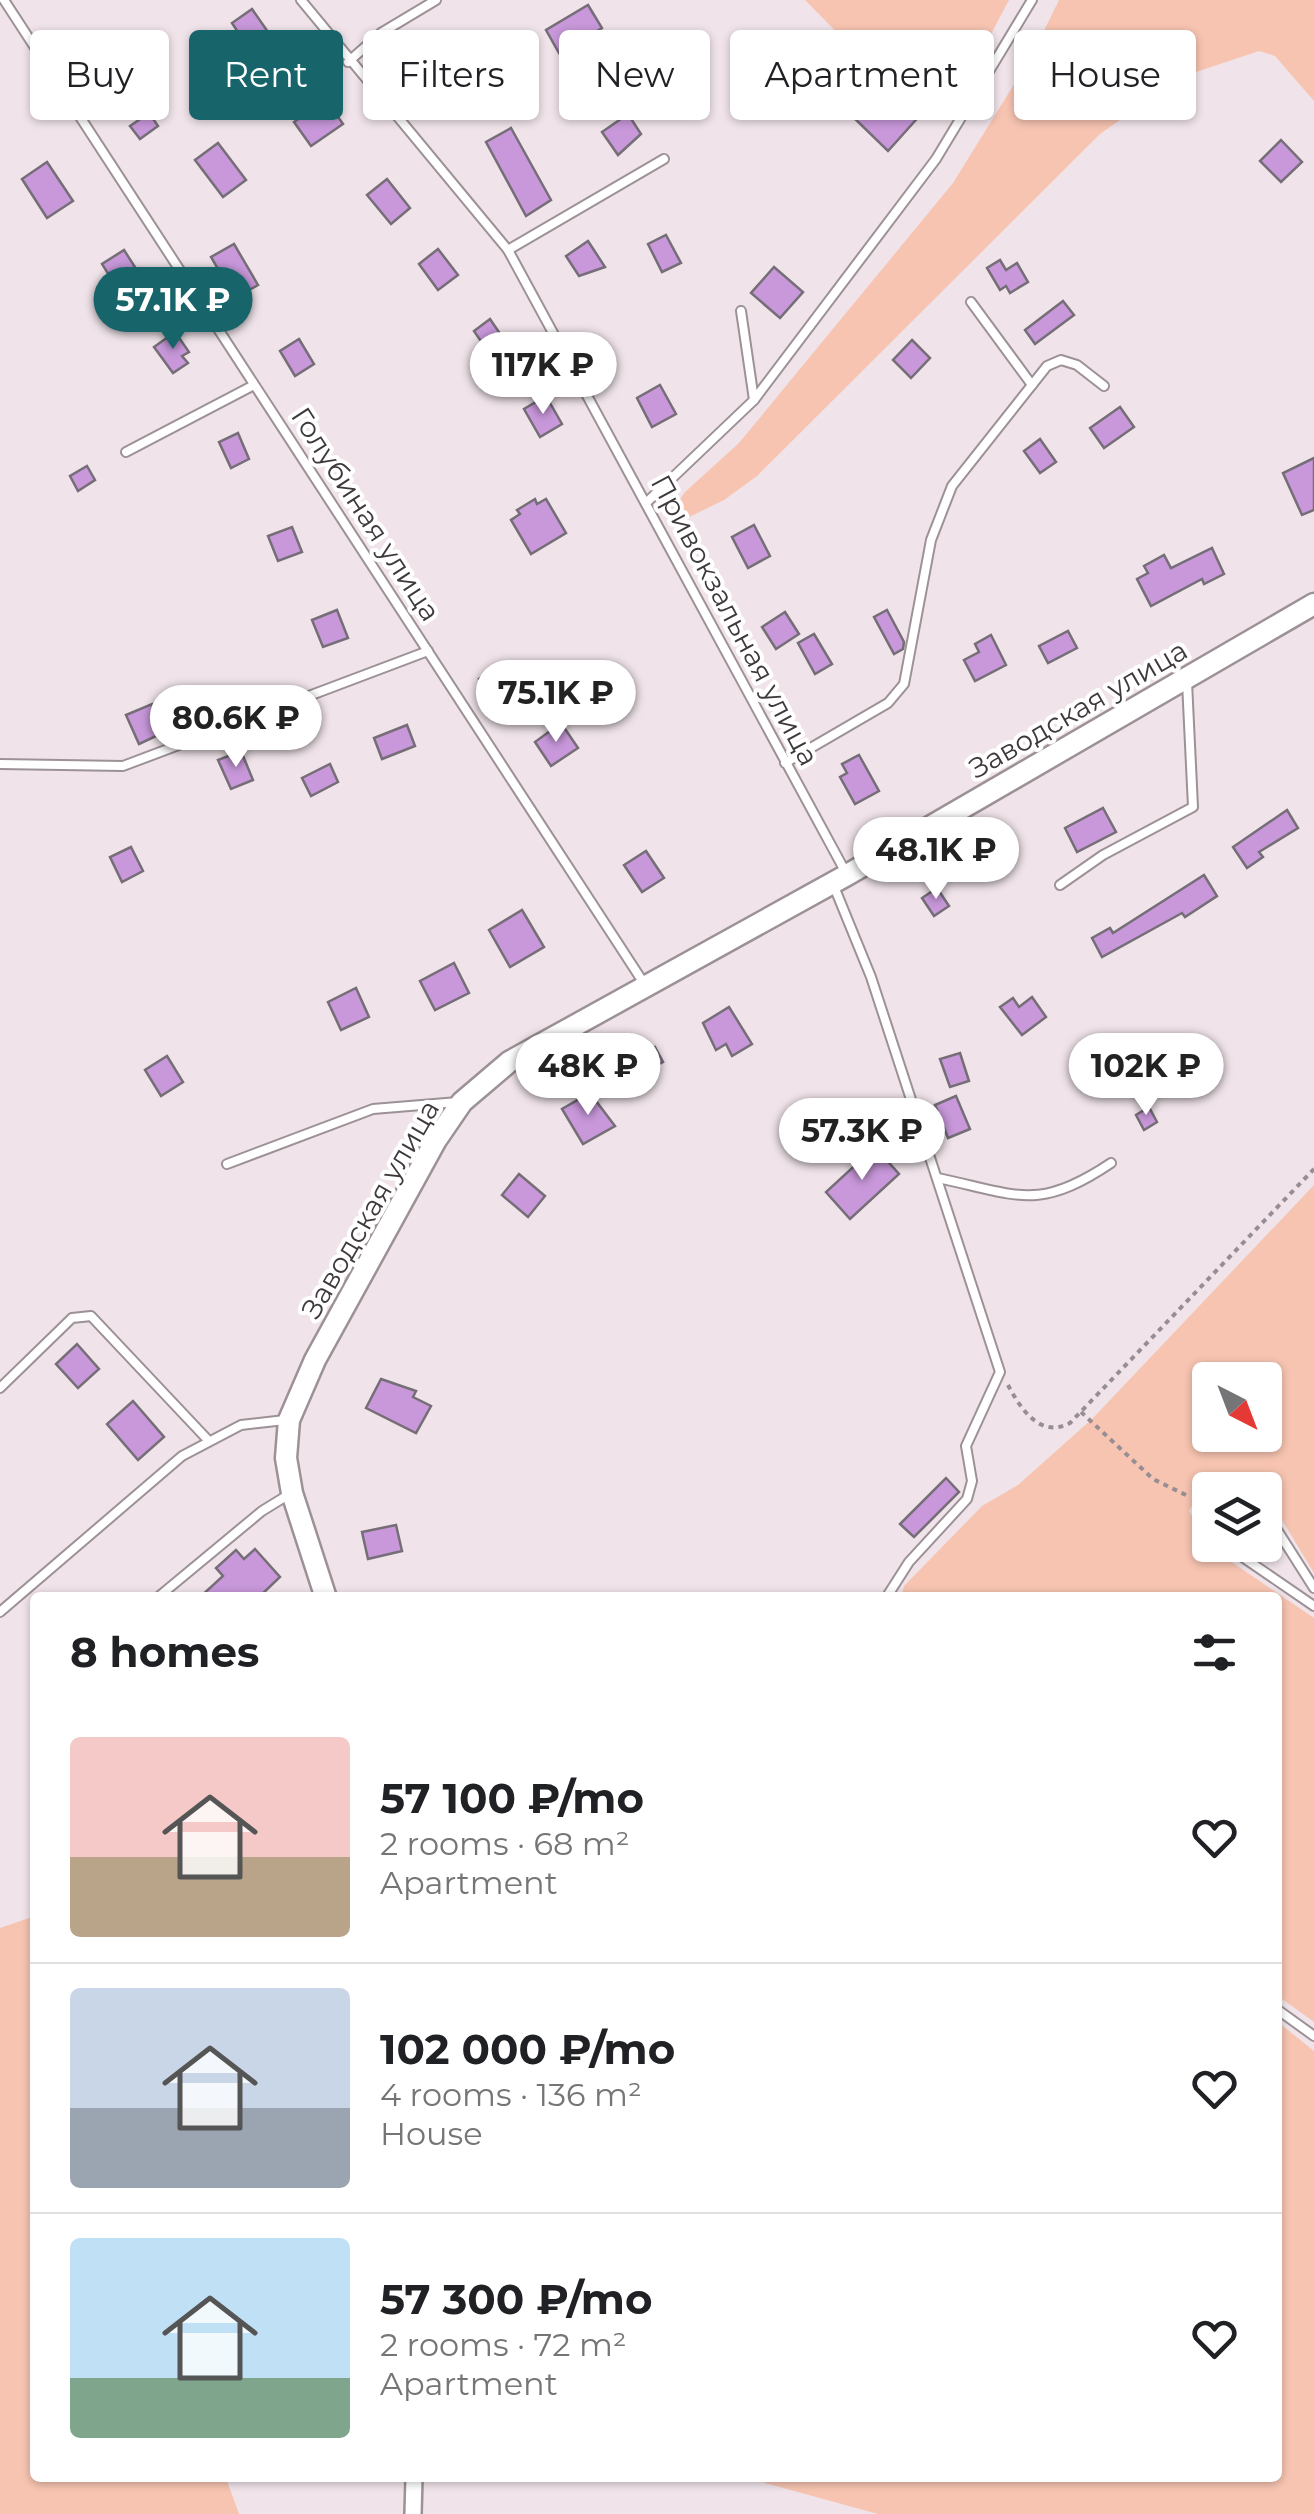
<!DOCTYPE html>
<html lang="en">
<head>
<meta charset="utf-8">
<style>
	body { margin:0; font-family:Montserrat,sans-serif; background:#f2f2f2; color:#202124; height:100vh; display:flex; flex-direction:column; font-size:38px; white-space:nowrap }
	* { box-sizing:border-box; margin:0 }
	p { font-size:32px; color:#757577 }
	.icon { flex:none; width:55px; height:55px; fill:none; stroke:currentColor; stroke-width:2; stroke-linecap:round; stroke-linejoin:round }
	.map { position:relative; flex:1; overflow:hidden }
	.drawer { position:absolute; left:30px; top:1592px; width:1252px; height:890px; display:flex; flex-direction:column; background:#fff; border-radius:10px; box-shadow:0 2px 8px #0004 }
	.drawer>* { flex:none }
	.banner { position:absolute; left:30px; top:30px; width:1255px; height:90px; display:flex; gap:20px }
	.needle { width:65px; rotate:138deg }
	.controls { position:absolute; left:1192px; top:1362px; display:grid; gap:20px }
	.controls a { display:grid; place-items:center; width:90px; height:90px; border-radius:10px; background:#fff; box-shadow:0 2px 8px #0004; font-size:50px }
	.price { position:absolute; translate:-50% -85px; padding:0 22px; border-radius:35px; background:#fff; color:#222; font-size:32px; line-height:65px; filter:drop-shadow(0 2px 5px #0008) }
	.price::after { content:''; position:absolute; left:50%; top:60px; width:30px; height:22px; margin-left:-15px; background:inherit; clip-path:polygon(0 0,100% 0,50% 100%) }
	.price.active { background:#17656b; color:#fff }
	ul { padding:0; list-style:none }
	li { display:flex; align-items:center; gap:30px; height:250px; padding:0 40px }
	li+li { border-top:2px solid #e0e0e0 }
	li span { display:grid; place-items:center; flex:none; width:280px; height:200px; border-radius:10px; color:#555 }
	li>.icon { margin-inline-start:auto }
	span .icon { width:120px; height:120px; fill:#fffc; stroke-width:1 }
	li b { font-size:42px }
	h2 { display:flex; justify-content:space-between; align-items:center; height:120px; padding:0 40px; font-size:42px }
	.pill { padding:0 35px; border-radius:10px; background:#fff; box-shadow:0 2px 8px #0004; font-size:35px; line-height:90px }
	.pill.active { background:#17656b; color:#fff }
	.map>svg:first-child { display:block }
	.green { fill:#f7c4b1; fill-rule:evenodd }
	.building { fill:#c898da; stroke:#756e77; stroke-width:2.5 }
	.lines { fill:none; stroke-linecap:round; stroke-linejoin:round }
	.service-casing { stroke:#9c9196; stroke-width:12 }
	.minor-casing { stroke:#9c9196; stroke-width:20 }
	.tertiary-casing { stroke:#9c9196; stroke-width:25 }
	.path { stroke:#968e92; stroke-width:4; stroke-dasharray:5 5; stroke-linecap:butt }
	.service { stroke:#fff; stroke-width:8 }
	.minor { stroke:#fff; stroke-width:15 }
	.tertiary { stroke:#fff; stroke-width:20 }
	.labels { text-anchor:middle; stroke-width:8; stroke-linejoin:round; paint-order:stroke }
	.street-label { font-size:28px; fill:#3e393c; stroke:#fff }
</style>
</head>
<body>
<div class="map">
<svg width="1314" height="2514" viewBox="0 0 1314 2514">
	<rect width="100%" height="100%" fill="#f0e4ea"/>
	<!-- green -->
	<g class="green">
		<polygon points="805,0 1009,0 972,70 953,90 915,92 865,61"/>
		<polygon points="1059,0 1314,0 1314,101 1275,56 1259,51 1181,77 1100,134 757,476 724,500 679,522 673,509 685,492 739,443 953,183 1031,57"/>
		<path d="M1314,1185V1573L1282,1520L1265,1501V1490L1233,1480L1202,1489L1189,1511L1211,1548L1314,1618V2022L1278,1996V1598L901,1597L904,1586L982,1506L1018,1485L1092,1419ZM1265,1380V1435H1210V1380Z"/>
		<polygon points="35,1916 35,2478 226,2478 239,2514 0,2514 0,1928"/>
		<polygon points="1278,2022 1314,2051 1314,2514 878,2514 765,2483 760,2478 1278,2478"/>
	</g>
	<!-- building -->
	<g class="building">
		<polygon points="588,5 602,28 559,53 546,30"/>
		<polygon points="252,9 268,32 247,46 232,23"/>
		<polygon points="688,81 701,104 679,117 666,94"/>
		<polygon points="887,81 922,113 888,151 850,114"/>
		<polygon points="326,100 343,124 311,146 294,122"/>
		<polygon points="149,113 158,126 140,139 130,126"/>
		<polygon points="628,114 641,134 618,155 602,132"/>
		<polygon points="511,128 551,200 526,216 486,142"/>
		<polygon points="1281,140 1302,162 1281,182 1260,161"/>
		<polygon points="218,143 246,180 223,197 195,160"/>
		<polygon points="47,162 73,201 47,218 22,179"/>
		<polygon points="387,179 410,208 391,224 367,195"/>
		<polygon points="666,235 681,263 662,272 648,244"/>
		<polygon points="588,241 605,267 579,276 566,256"/>
		<polygon points="234,244 258,285 235,298 211,257"/>
		<polygon points="438,249 458,275 438,290 419,264"/>
		<polygon points="124,250 142,278 120,293 102,264"/>
		<polygon points="1000,260 1006,270 1017,263 1028,282 1010,293 1006,286 1000,290 987,268"/>
		<polygon points="774,267 803,292 780,318 751,293"/>
		<polygon points="1063,301 1074,315 1035,344 1025,330"/>
		<polygon points="490,319 507,344 491,356 474,331"/>
		<polygon points="175,332 189,352 182,356 188,363 173,373 154,347"/>
		<polygon points="299,339 314,364 295,376 280,351"/>
		<polygon points="912,340 930,358 911,378 893,360"/>
		<polygon points="660,385 676,414 652,427 637,398"/>
		<polygon points="546,396 562,424 540,437 524,409"/>
		<polygon points="1120,407 1134,427 1104,448 1090,428"/>
		<polygon points="238,433 249,459 231,468 219,442"/>
		<polygon points="1040,439 1056,462 1040,473 1024,451"/>
		<polygon points="1314,458 1314,510 1302,515 1283,473"/>
		<polygon points="87,466 95,480 78,491 70,476"/>
		<polygon points="535,499 537,504 546,499 566,533 531,554 511,520 520,514 517,510"/>
		<polygon points="754,525 770,556 748,568 732,537"/>
		<polygon points="292,527 302,552 278,561 268,536"/>
		<polygon points="1212,548 1224,574 1204,584 1202,579 1151,606 1137,579 1148,573 1144,566 1164,555 1171,568"/>
		<polygon points="337,610 348,638 323,647 312,620"/>
		<polygon points="887,610 904,642 903,649 894,654 874,617"/>
		<polygon points="785,612 799,634 776,649 762,627"/>
		<polygon points="1068,631 1077,648 1048,663 1039,646"/>
		<polygon points="814,634 832,664 815,674 798,643"/>
		<polygon points="991,635 1006,665 975,681 964,660 979,652 975,644"/>
		<polygon points="503,664 515,684 490,699 479,679"/>
		<polygon points="152,704 165,732 139,744 126,715"/>
		<polygon points="561,723 578,748 551,766 535,742"/>
		<polygon points="407,725 415,746 382,759 374,738"/>
		<polygon points="241,751 253,780 231,789 218,760"/>
		<polygon points="859,755 879,791 855,804 840,777 847,773 842,764"/>
		<polygon points="330,764 338,782 311,796 302,778"/>
		<polygon points="1103,808 1116,832 1077,852 1065,828"/>
		<polygon points="1287,810 1298,828 1259,852 1263,857 1247,868 1233,847"/>
		<polygon points="131,847 143,871 122,882 110,857"/>
		<polygon points="646,851 664,878 642,892 624,865"/>
		<polygon points="1204,875 1217,896 1185,917 1182,913 1102,957 1092,938 1110,928 1113,933"/>
		<polygon points="937,888 949,906 934,916 922,898"/>
		<polygon points="522,910 544,947 510,967 489,930"/>
		<polygon points="454,963 469,993 435,1010 420,981"/>
		<polygon points="356,988 369,1017 341,1030 328,1002"/>
		<polygon points="1032,997 1046,1017 1022,1035 1000,1007 1013,998 1019,1007"/>
		<polygon points="729,1007 752,1044 732,1056 726,1044 716,1050 703,1023"/>
		<polygon points="655,1047 663,1062 645,1072 637,1057"/>
		<polygon points="960,1053 969,1081 950,1087 940,1059"/>
		<polygon points="167,1056 183,1082 161,1096 145,1070"/>
		<polygon points="590,1093 615,1126 583,1144 562,1109"/>
		<polygon points="956,1096 970,1129 948,1138 935,1105"/>
		<polygon points="1149,1107 1157,1122 1144,1130 1136,1115"/>
		<polygon points="875,1147 899,1174 850,1219 826,1192"/>
		<polygon points="519,1174 545,1196 528,1217 502,1195"/>
		<polygon points="77,1344 99,1369 78,1388 56,1364"/>
		<polygon points="381,1379 416,1391 413,1397 431,1406 416,1433 366,1408"/>
		<polygon points="133,1401 164,1437 138,1460 107,1424"/>
		<polygon points="946,1478 959,1492 914,1537 900,1524"/>
		<polygon points="396,1525 402,1551 368,1559 362,1532"/>
		<polygon points="255,1549 280,1577 258,1598 199,1598 223,1576 216,1568 236,1550 244,1559"/>
	</g>
	<g class="lines">
		<defs>
			<g id="service">
				<polyline points="4,0 645,985"/>
				<polyline points="301,0 508,250 845,871"/>
				<polyline points="348,62 381,33 436,0"/>
				<polyline points="508,250 664,159"/>
				<polyline points="971,302 1032,385"/>
				<polyline points="741,311 754,400"/>
				<polyline points="126,452 254,385"/>
				<polyline points="647,502 754,400 936,159 1032,0"/>
				<polyline points="785,763 888,703 904,684 931,540 952,486 1047,366 1061,360 1077,365 1104,386"/>
				<polyline points="0,764 123,766 428,651"/>
				<polyline points="833,884 871,977 1000,1372 966,1446 972,1481 967,1499 909,1562 886,1598"/>
				<polyline points="1060,885 1103,855 1193,807 1187,682"/>
				<polyline points="227,1164 373,1109 458,1102"/>
				<path d="M938,1178C1018,1195 1038,1212 1111,1163"/>
				<polyline points="0,1388 72,1318 91,1316 207,1439"/>
				<polyline points="1210,1496 1199,1508 1210,1530"/>
				<polyline points="1265,1511 1314,1588"/>
				<polyline points="1225,1545 1314,1606"/>
				<polyline points="157,1598 262,1511 288,1495"/>
				<polyline points="0,1612 182,1456 241,1425 285,1420"/>
				<polyline points="1278,2010 1314,2036"/>
			</g>
			<polyline id="minor" points="413,2514 414,2478"/>
			<polyline id="tertiary" points="326,1598 292,1493 286,1458 289,1420 315,1360 436,1140 462,1102 509,1062 847,875 1314,604"/>
		</defs>
		<!-- service casing -->
		<use href="#service" class="service-casing"/>
		<!-- minor casing -->
		<use href="#minor" class="minor-casing"/>
		<!-- tertiary casing -->
		<use href="#tertiary" class="tertiary-casing"/>
		<!-- path -->
		<g class="path">
			<path d="M1008,1385C1020,1408 1040,1439 1070,1423L1314,1169"/>
			<polyline points="1081,1412 1153,1479 1190,1497"/>
		</g>
		<!-- service -->
		<use href="#service" class="service"/>
		<!-- minor -->
		<use href="#minor" class="minor"/>
		<!-- tertiary -->
		<use href="#tertiary" class="tertiary"/>
	</g>
	<g class="labels">
		<!-- street labels -->
		<g class="street-label">
			<text transform="translate(366 514) rotate(57)" y="10">Голубиная улица</text>
			<text transform="translate(735 620) rotate(62)" y="10">Привокзальная улица</text>
			<text transform="translate(1078 709) rotate(-30)" y="10">Заводская улица</text>
			<text transform="translate(370 1209) rotate(-60)" y="10">Заводская улица</text>
		</g>
	</g>
</svg>
<div class="controls">
<a><svg class="needle" viewBox="-14 -14 28 28"><path d="M0-13l5 13h-10z" fill="#e53935"/><path d="M0 13l5-13h-10z" fill="#757577"/></svg></a>
<a><svg class="icon" aria-label="layers" viewBox="0 0 24 24"><path d="M12 4l9 5-9 5-9-5zM3 14l9 5 9-5"/></svg></a>
</div>
<b class="price active" style="left:173px;top:352px">57.1K ₽</b>
<b class="price" style="left:543px;top:417px">117K ₽</b>
<b class="price" style="left:556px;top:745px">75.1K ₽</b>
<b class="price" style="left:236px;top:770px">80.6K ₽</b>
<b class="price" style="left:936px;top:902px">48.1K ₽</b>
<b class="price" style="left:588px;top:1118px">48K ₽</b>
<b class="price" style="left:1146px;top:1118px">102K ₽</b>
<b class="price" style="left:862px;top:1183px">57.3K ₽</b>
<div class="banner">
<a class="pill">Buy</a>
<a class="pill active">Rent</a>
<a class="pill">Filters</a>
<a class="pill">New</a>
<a class="pill">Apartment</a>
<a class="pill">House</a>
</div>
<section class="drawer">
<h2>8 homes<svg class="icon" aria-label="filters" viewBox="0 0 24 24"><path d="M4 7h16M4 17h16"/><circle cx="9" cy="7" r="2"/><circle cx="15" cy="17" r="2"/></svg></h2>
<ul>
<li><span style="background:linear-gradient(#f6c9c9 60%,#b9a48a 0)"><svg class="icon" aria-label="home" viewBox="0 0 24 24"><path d="M3 11l9-7 9 7M6 9v11h12V9"/></svg></span><div><b>57 100 ₽/mo</b><p>2 rooms · 68 m²</p><p>Apartment</p></div><svg class="icon" aria-label="heart" viewBox="0 0 24 24"><path d="M12 20l-8-8c-3-5 5-10 8-4 3-6 11-1 8 4z"/></svg></li>
<li><span style="background:linear-gradient(#c9d6e8 60%,#9aa5b1 0)"><svg class="icon" aria-label="home" viewBox="0 0 24 24"><path d="M3 11l9-7 9 7M6 9v11h12V9"/></svg></span><div><b>102 000 ₽/mo</b><p>4 rooms · 136 m²</p><p>House</p></div><svg class="icon" aria-label="heart" viewBox="0 0 24 24"><path d="M12 20l-8-8c-3-5 5-10 8-4 3-6 11-1 8 4z"/></svg></li>
<li><span style="background:linear-gradient(#bfe0f5 70%,#7fa58c 0)"><svg class="icon" aria-label="home" viewBox="0 0 24 24"><path d="M3 11l9-7 9 7M6 9v11h12V9"/></svg></span><div><b>57 300 ₽/mo</b><p>2 rooms · 72 m²</p><p>Apartment</p></div><svg class="icon" aria-label="heart" viewBox="0 0 24 24"><path d="M12 20l-8-8c-3-5 5-10 8-4 3-6 11-1 8 4z"/></svg></li>
</ul>
</section>
</div>
</body>
</html>
